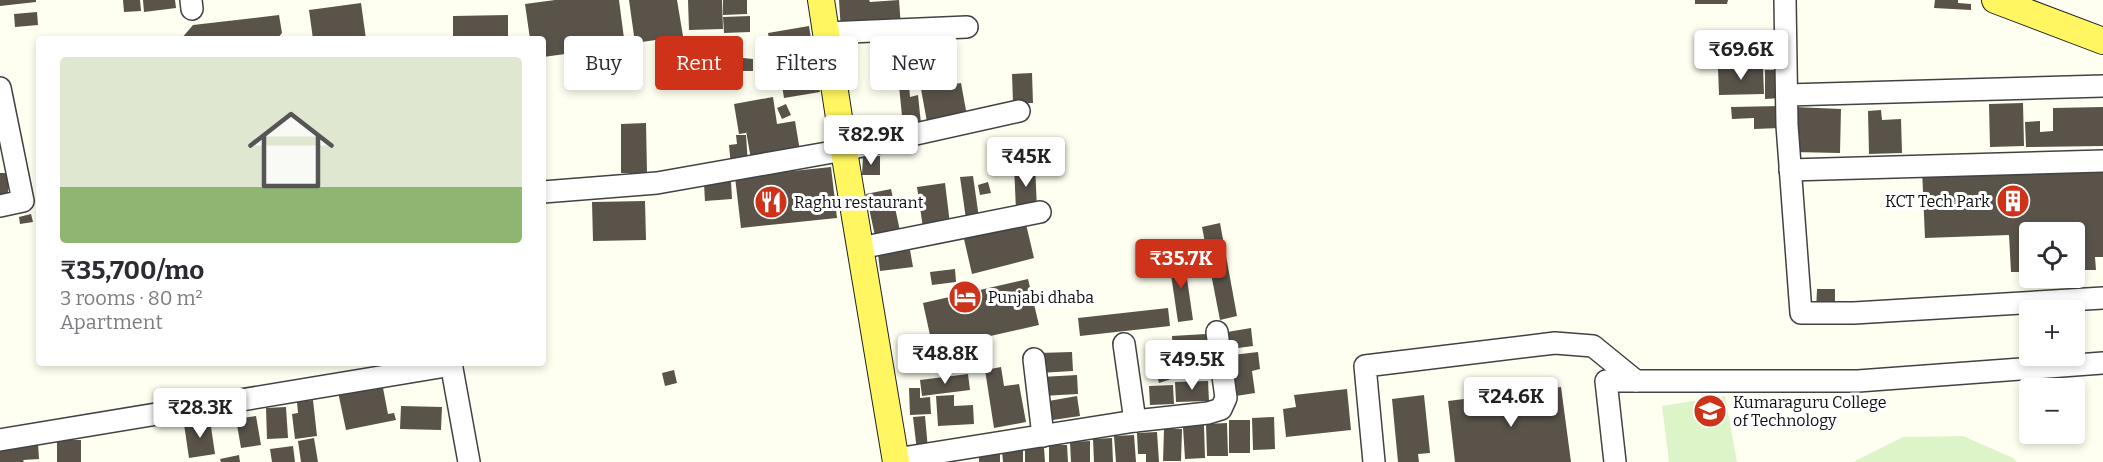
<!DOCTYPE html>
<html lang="en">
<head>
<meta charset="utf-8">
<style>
	body { margin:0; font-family:Bitter,serif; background:#f7f7f7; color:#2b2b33; height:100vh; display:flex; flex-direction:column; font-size:22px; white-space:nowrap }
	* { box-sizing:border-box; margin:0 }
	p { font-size:20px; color:#7c7c81 }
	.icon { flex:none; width:33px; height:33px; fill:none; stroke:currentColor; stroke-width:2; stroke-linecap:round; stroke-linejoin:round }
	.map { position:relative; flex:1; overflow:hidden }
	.sheet { position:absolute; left:36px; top:36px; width:510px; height:330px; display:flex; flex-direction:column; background:#fff; border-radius:6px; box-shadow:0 3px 9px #0003 }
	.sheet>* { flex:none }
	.banner { position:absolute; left:564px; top:36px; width:570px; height:54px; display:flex; gap:12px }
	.buttons { position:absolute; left:2019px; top:222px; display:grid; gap:12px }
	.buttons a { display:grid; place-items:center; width:66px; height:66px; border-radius:6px; background:#fff; box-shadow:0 3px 9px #0003; font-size:30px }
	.price { position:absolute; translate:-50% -51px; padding:0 14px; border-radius:6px; background:#fff; color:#222; font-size:20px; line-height:39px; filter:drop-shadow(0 2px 3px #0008) }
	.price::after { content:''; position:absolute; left:50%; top:36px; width:18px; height:14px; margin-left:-9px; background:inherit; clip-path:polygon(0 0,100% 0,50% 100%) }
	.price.on { background:#ce3218; color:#fff }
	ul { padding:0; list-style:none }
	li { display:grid; align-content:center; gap:12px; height:318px; padding:0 24px }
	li+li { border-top:2px solid #e1e1e2 }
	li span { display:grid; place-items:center; height:186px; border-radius:6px; color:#555 }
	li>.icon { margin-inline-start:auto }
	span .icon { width:108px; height:108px; fill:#fffc; stroke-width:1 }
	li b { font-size:26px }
	.pill { padding:0 21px; border-radius:6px; background:#fff; box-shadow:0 3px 9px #0003; font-size:21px; line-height:54px }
	.pill.on { background:#ce3218; color:#fff }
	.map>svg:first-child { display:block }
	.pitch { fill:#ddf4c9 }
	.building { fill:#59534a }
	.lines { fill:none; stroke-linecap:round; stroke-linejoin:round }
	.minor-casing { stroke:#424242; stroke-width:24 }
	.major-casing { stroke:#202020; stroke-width:28 }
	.minor { stroke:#fff; stroke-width:21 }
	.major { stroke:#fff661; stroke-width:26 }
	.labels { text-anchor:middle; stroke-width:6; stroke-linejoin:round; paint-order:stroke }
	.poi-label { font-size:16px; fill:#0f0f0f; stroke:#fff; text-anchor:start }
</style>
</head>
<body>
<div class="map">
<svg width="2103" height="462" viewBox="0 0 2103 462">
	<rect width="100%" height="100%" fill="#fffff1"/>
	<!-- pitch -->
	<g class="pitch">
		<polygon points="1725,396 1737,462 1669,462 1662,406"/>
		<polygon points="1963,436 2013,458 2017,462 1853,462 1903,437"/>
	</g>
	<!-- building -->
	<g class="building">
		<polygon points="0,0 36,0 36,2 0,6"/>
		<polygon points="123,0 140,0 141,11 124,12"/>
		<polygon points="143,0 175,0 176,8 144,12"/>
		<polygon points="555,0 619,0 625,46 543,57 543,39 530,39 525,4"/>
		<polygon points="629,0 677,0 683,36 635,43"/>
		<polygon points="688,0 722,0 723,29 689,30"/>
		<polygon points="723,0 747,0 747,14 723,15"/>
		<polygon points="839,0 869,0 870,2 899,0 901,27 841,31"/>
		<polygon points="1695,0 1728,0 1727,4 1695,4"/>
		<polygon points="1935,0 1958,0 1958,3 1971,4 1971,10 1934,8"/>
		<polygon points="361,3 366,39 313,39 309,10"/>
		<polygon points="37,12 38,25 15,27 14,14"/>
		<polygon points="279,15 282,33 277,39 181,39 193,25"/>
		<polygon points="508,15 508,39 453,39 453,16"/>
		<polygon points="750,16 750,32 724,33 723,17"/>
		<polygon points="809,26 820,92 784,98 781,79 776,80 768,33"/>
		<polygon points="949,43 950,78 913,80 912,44"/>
		<polygon points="743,58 753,59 753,71 743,71"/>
		<polygon points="1763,67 1764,94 1719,95 1718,68"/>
		<polygon points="1765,70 1781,70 1782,98 1765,99"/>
		<polygon points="1032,73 1033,103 1013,103 1012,74"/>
		<polygon points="961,83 967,116 927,122 921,89"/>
		<polygon points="909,85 910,97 918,95 921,124 903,126 899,86"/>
		<polygon points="773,97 777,124 795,121 801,157 752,165 746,131 746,133 739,134 734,104"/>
		<polygon points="2023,103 2024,146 1990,147 1989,104"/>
		<polygon points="786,104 791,115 782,119 777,108"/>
		<polygon points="1780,106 1780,128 1754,129 1754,118 1732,119 1731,107"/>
		<polygon points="1794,107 1841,109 1840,153 1793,152"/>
		<polygon points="2103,107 2103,146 2026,147 2025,122 2040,121 2040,132 2053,131 2053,108"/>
		<polygon points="1881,110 1882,120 1901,119 1902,153 1869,154 1868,111"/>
		<polygon points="646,123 647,173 621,173 621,124"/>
		<polygon points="736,135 746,135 748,165 731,167 729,145 737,144"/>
		<polygon points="863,156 880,156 880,175 862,175"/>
		<polygon points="2103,163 2103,257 2095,257 2096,270 2074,270 2074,232 2030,232 2030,272 2011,272 2009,235 1925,238 1922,169"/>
		<polygon points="1035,165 1037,209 1016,210 1014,166"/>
		<polygon points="831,167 837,218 741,228 735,177"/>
		<rect x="0" y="173" width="8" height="26"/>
		<polygon points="973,176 979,218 966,219 960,177"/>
		<polygon points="731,181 732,199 705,201 704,184"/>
		<polygon points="988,182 991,193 980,195 978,185"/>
		<polygon points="945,183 950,224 923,228 917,187"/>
		<polygon points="891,189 900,231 875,236 866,194"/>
		<polygon points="645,201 646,240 593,241 592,202"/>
		<polygon points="31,214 33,222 20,224 19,217"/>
		<polygon points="1220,223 1237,316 1220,320 1202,227"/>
		<polygon points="1026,224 1034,258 972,274 964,239"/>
		<polygon points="910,250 913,267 880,271 878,254"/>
		<polygon points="1184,258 1193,320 1178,322 1169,261"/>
		<polygon points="955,269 956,282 932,285 930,272"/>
		<polygon points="1028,279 1039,325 933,349 923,303"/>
		<polygon points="1817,289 1835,289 1835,312 1816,311"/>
		<polygon points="1168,308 1170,326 1080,336 1078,318"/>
		<polygon points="1251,328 1253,346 1223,350 1221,333"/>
		<polygon points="1206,334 1207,352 1173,354 1172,336"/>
		<polygon points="1072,352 1073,371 1039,373 1038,353"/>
		<polygon points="1258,352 1260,369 1252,371 1255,393 1230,397 1224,356"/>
		<polygon points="1001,367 1004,386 1019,384 1026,422 994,428 985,370"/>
		<polygon points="1168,368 1171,379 1159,383 1156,372"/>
		<polygon points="674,370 677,383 665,386 662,373"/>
		<polygon points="968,374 970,390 922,396 920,380"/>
		<polygon points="1077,375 1078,394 1042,396 1041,377"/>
		<polygon points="1208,381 1209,401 1176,402 1175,382"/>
		<polygon points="1173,385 1174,404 1150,405 1149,386"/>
		<polygon points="364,387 365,391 383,388 388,414 394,413 396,420 346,430 338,392"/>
		<polygon points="1561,387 1571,462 1455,462 1448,401"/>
		<polygon points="909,388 920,388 920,398 930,397 931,414 910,415"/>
		<polygon points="1347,389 1351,430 1286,437 1283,409 1296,407 1294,395"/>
		<polygon points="954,395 954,406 973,405 974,424 938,426 936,396"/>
		<polygon points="1424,395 1430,453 1418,454 1419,462 1398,462 1392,399"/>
		<polygon points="1077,396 1080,416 1046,421 1043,402"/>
		<polygon points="313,400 317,436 295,439 292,414 298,413 297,402"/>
		<polygon points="401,406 442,407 441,430 400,429"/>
		<polygon points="286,407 288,438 267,439 266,408"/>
		<polygon points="256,416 261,445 241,448 236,419"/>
		<polygon points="925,416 928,449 917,451 913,417"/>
		<polygon points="1274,417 1275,449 1253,450 1252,418"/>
		<polygon points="210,420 215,454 189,458 184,424"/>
		<rect x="1229" y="420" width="21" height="33"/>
		<polygon points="1227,423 1228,456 1207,456 1206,424"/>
		<polygon points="1204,425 1205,458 1185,459 1183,427"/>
		<polygon points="1164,429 1182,429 1181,461 1163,461"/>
		<polygon points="1157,432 1159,462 1146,462 1146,454 1138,454 1137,433"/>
		<polygon points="1134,435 1136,462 1116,462 1114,436"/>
		<polygon points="314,438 318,462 301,462 298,441"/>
		<polygon points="1112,438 1113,462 1094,462 1093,439"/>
		<rect x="57" y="440" width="24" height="22"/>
		<polygon points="1090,441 1090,462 1071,462 1070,442"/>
		<polygon points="38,443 39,459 23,460 24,462 0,462 0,449 23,448 23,444"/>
		<polygon points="1049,445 1067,445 1068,462 1049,462"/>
		<polygon points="293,446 295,462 272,462 270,449"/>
		<polygon points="1025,448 1044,448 1045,462 1025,462"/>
		<polygon points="1023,450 1023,462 1003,462 1002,451"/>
		<polygon points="1000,453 1000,462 979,462 979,454"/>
		<polygon points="239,455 240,462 221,462 220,459"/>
	</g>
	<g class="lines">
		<defs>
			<g id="minor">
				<polyline points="191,0 192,9"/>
				<polyline points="1785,0 1787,125 1801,313 1854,313 2103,298"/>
				<polyline points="826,33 967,27"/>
				<polyline points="0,88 23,201 0,206"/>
				<polyline points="1787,95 2103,86"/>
				<polyline points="1790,170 2103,161"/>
				<polyline points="543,192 657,183 844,150 1019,111"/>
				<polyline points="860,248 1040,212"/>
				<polyline points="1124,344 1135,421"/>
				<polyline points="1034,359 1043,436"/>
				<polyline points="451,363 469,462"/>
				<polyline points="0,440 452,365"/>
				<polyline points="896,459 1135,421 1208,413 1221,409 1226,398 1217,332"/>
				<polyline points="1374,462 1365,366 1555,343 1593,346 1636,381"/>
				<polyline points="1615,462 1606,381 1858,381 2103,363"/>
			</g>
			<g id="major">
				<polyline points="821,0 846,163 896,462"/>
				<polyline points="1995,0 2103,41"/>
			</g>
		</defs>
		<!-- minor casing -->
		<use href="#minor" class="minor-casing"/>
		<!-- major casing -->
		<use href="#major" class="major-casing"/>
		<!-- minor -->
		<use href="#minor" class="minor"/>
		<!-- major -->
		<use href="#major" class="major"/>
	</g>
	<!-- icons -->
	<defs>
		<symbol id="building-disc" viewBox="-11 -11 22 22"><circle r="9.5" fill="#ce3218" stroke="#fff"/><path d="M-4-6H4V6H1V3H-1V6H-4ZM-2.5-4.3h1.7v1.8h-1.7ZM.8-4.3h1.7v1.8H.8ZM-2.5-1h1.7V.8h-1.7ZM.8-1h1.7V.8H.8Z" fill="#fff"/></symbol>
		<symbol id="restaurant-disc" viewBox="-11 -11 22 22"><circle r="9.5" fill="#ce3218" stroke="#fff"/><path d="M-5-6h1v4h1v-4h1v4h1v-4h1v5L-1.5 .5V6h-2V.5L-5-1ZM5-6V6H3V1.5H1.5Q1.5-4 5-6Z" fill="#fff"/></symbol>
		<symbol id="hotel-disc" viewBox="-11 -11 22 22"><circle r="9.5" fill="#ce3218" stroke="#fff"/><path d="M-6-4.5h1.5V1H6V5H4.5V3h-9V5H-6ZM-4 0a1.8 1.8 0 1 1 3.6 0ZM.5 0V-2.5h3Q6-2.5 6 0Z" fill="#fff"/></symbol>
		<symbol id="university-disc" viewBox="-11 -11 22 22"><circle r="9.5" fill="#ce3218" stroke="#fff"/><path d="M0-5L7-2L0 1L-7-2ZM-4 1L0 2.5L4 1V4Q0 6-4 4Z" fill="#fff"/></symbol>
	</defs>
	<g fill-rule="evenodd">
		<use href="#building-disc" x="1994" y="182" width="38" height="38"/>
		<use href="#restaurant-disc" x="752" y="183" width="38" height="38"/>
		<use href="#hotel-disc" x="946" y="278" width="38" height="38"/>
		<use href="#university-disc" x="1691" y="392" width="38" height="38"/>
	</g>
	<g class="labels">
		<!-- poi labels -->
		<g class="poi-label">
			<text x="1990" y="207" text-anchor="end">KCT Tech Park</text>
			<text x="794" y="208">Raghu restaurant</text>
			<text x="988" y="303">Punjabi dhaba</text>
			<text x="1733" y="408">Kumaraguru College<tspan x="1733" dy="18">of Technology</tspan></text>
		</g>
	</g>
</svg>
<div class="buttons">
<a><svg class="icon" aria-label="locate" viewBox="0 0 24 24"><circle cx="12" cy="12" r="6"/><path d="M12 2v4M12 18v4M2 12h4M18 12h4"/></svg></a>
<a>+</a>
<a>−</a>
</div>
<b class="price" style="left:1741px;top:81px">₹69.6K</b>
<b class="price" style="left:871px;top:166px">₹82.9K</b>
<b class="price" style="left:1026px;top:188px">₹45K</b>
<b class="price on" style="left:1181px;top:290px">₹35.7K</b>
<b class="price" style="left:945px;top:385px">₹48.8K</b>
<b class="price" style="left:1192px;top:391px">₹49.5K</b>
<b class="price" style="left:1511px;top:428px">₹24.6K</b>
<b class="price" style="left:200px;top:439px">₹28.3K</b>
<div class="banner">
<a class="pill">Buy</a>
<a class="pill on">Rent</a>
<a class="pill">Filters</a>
<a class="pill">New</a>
</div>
<section class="sheet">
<ul>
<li><span style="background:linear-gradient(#dfe7d0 70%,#8fb573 0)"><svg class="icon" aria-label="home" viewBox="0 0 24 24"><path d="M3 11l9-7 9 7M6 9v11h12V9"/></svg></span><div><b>₹35,700/mo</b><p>3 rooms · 80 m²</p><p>Apartment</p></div></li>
</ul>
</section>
</div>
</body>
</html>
